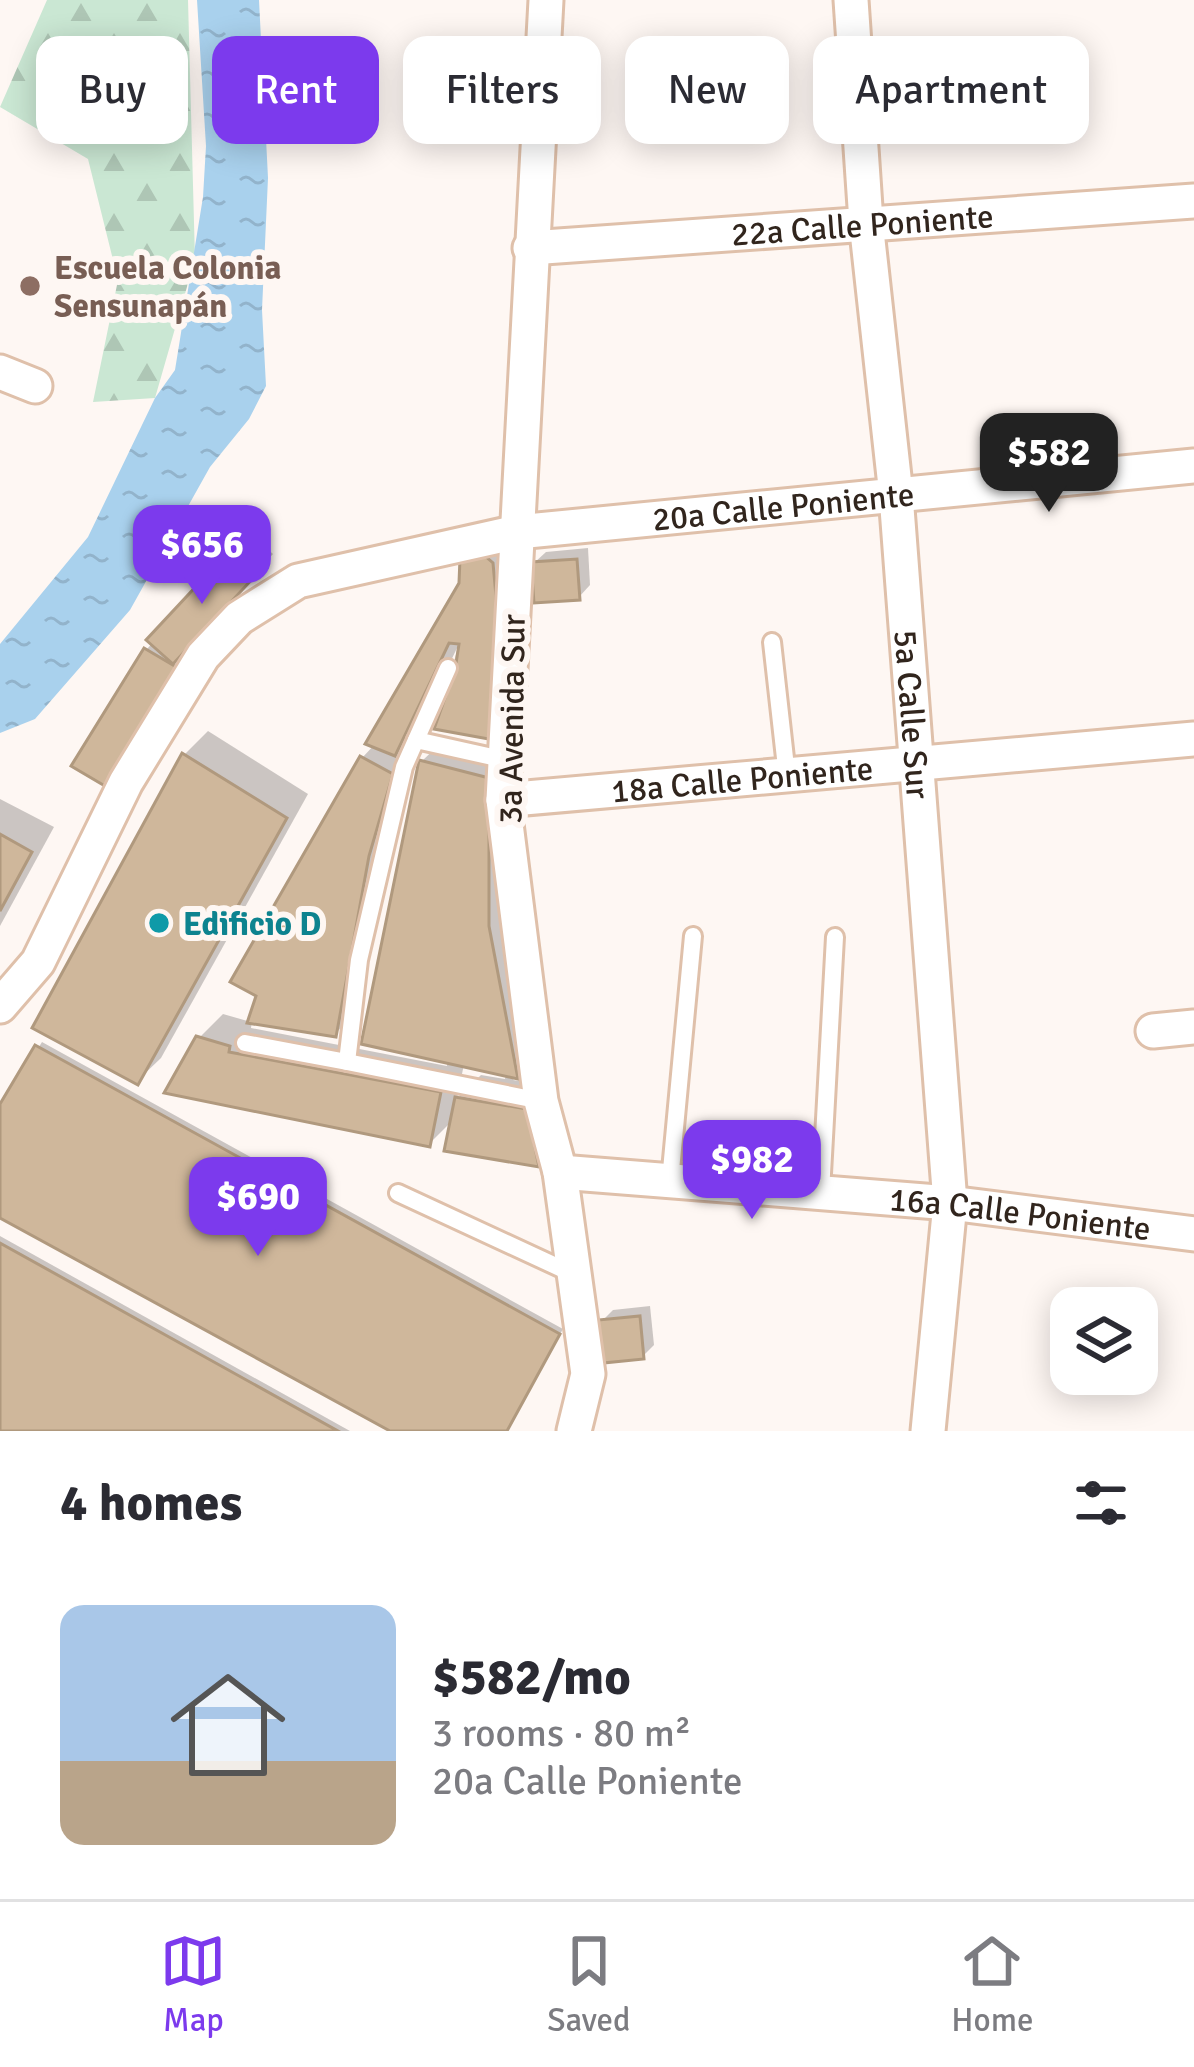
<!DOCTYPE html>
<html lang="en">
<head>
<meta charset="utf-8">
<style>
	body { margin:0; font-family:Signika,sans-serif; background:#f7f7f7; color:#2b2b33; height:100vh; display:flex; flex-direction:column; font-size:45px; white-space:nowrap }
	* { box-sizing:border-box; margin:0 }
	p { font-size:39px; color:#7c7c81 }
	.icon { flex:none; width:66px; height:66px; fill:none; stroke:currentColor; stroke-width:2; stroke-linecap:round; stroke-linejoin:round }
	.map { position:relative; height:1431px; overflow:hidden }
	.details { display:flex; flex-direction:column; background:#fff; flex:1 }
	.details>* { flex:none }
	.guide { position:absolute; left:36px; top:36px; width:1122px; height:108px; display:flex; gap:24px }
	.buttons { position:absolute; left:1050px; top:1287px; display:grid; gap:24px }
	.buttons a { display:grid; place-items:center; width:108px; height:108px; border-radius:24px; background:#fff; box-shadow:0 6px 30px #0003; font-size:60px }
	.price { position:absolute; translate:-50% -102px; padding:0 27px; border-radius:24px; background:#7c3aed; color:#fff; font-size:39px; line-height:78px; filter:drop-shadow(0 3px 6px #0008) }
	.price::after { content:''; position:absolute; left:50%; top:72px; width:36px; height:27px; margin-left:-18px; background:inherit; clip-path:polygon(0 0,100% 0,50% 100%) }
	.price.selected { background:#222; color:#fff }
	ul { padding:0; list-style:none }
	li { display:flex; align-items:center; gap:36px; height:300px; padding:0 60px }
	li+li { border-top:3px solid #e1e1e2 }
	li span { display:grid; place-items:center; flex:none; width:336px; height:240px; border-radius:24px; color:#555 }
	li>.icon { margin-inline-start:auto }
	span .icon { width:144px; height:144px; fill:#fffc; stroke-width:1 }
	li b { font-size:51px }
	h2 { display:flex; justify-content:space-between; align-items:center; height:144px; padding:0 60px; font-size:51px }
	.chip { padding:0 42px; border-radius:24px; background:#fff; box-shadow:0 6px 30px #0003; font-size:42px; line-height:108px }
	.chip.selected { background:#7c3aed; color:#fff }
	.menu { display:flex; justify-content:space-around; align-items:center; height:168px; border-top:3px solid #e1e1e2; background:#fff; font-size:33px; color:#7c7c81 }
	.menu a { display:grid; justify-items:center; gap:6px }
	.menu .selected { color:#7c3aed }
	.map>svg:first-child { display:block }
	.forest { fill:url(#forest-firs) }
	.water { fill:url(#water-ripples) }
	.shadow { fill:#0003; fill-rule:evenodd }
	.building { fill:#cfb79b; stroke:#b0997e; stroke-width:3 }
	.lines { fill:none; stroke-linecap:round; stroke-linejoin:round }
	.lane-casing { stroke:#dfc0aa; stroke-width:22 }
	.street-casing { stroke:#dfc0aa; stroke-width:39 }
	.lane { stroke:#fff; stroke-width:16 }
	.street { stroke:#fff; stroke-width:33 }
	.education-dot { fill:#8d6e63; stroke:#fef7f3; stroke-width:4.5 }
	.culture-dot { fill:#0f9aa8; stroke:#fef7f3; stroke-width:4.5 }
	.labels { text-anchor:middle; stroke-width:12; stroke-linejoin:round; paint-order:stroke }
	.street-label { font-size:33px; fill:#31251d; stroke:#fef7f3 }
	.education-label { font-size:33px; font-weight:bold; fill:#785e54; stroke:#fef7f3; text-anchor:start }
	.culture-label { font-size:33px; font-weight:bold; fill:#0d838f; stroke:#fef7f3; text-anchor:start }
</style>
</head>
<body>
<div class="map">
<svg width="1194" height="1431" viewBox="0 0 1194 1431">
	<defs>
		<pattern id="forest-firs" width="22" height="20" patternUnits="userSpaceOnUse" patternTransform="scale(3)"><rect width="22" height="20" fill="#cae7d3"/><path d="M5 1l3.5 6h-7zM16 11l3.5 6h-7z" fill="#aec6b5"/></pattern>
		<pattern id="water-ripples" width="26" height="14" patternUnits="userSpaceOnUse" patternTransform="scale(3)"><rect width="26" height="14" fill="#a9d1ed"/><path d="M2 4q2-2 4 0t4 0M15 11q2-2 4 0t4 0" fill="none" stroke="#92b3cb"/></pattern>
	</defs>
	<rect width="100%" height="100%" fill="#fef7f3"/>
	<!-- forest -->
	<polygon class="forest" points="47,0 188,0 195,259 155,398 93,402 118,280 88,159 0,107"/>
	<!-- water -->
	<polygon class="water" points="197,0 259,0 268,178 262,310 266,386 249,419 210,467 130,610 35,719 0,733 0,644 88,537 155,398 175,370 203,197 206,146"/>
	<!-- shadow -->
	<g class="shadow">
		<path d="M508,532L516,713L438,726L458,646L418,729L403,743L415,750L392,829L358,1010L335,1034L252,1021L251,1028L447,1066L422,761L446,738L511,754L540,1053L513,1080L550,1086L561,1141L538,1164L453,1120L429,1144L169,1091L199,1038L223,1014L251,1022L362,758L375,744L462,584V560ZM464,1064L506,1074L505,1079L481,1075L457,1099Z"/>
		<polygon points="250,533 273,554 187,646 198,652 75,765 147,649"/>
		<polygon points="588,548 590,585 579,597 534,563 546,552"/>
		<polygon points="208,731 308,794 161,1058 137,1081 184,755"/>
		<polygon points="0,799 54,827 0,926"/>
		<polygon points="42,1042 563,1329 506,1431 397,1431 0,1215 0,1110"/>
		<polygon points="0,1236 350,1431 9,1431 0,1426"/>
		<polygon points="650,1306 654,1345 643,1356 601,1322 613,1310"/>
	</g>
	<!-- building -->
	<g class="building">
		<polygon points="231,549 257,574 173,664 146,640"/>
		<polygon points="484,555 493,563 496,596 494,740 434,729 455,670 459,644 449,643 395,756 365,744 459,583 460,558"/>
		<polygon points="577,559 580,600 534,603 531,562"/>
		<polygon points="144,648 183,671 110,789 71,766"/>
		<polygon points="182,753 287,818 138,1085 32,1028"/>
		<polygon points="360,756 393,774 369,856 336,1037 247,1023 256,996 230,982"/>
		<polygon points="419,760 489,778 489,926 518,1079 361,1044"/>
		<polygon points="0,834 32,852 0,911"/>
		<polygon points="196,1036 230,1046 229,1052 441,1092 430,1147 164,1093"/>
		<polygon points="35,1045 560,1334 507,1431 390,1431 0,1218 0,1104"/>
		<polygon points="455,1097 527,1109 539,1167 444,1151"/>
		<polygon points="0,1243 338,1431 0,1431"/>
		<polygon points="640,1316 644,1359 603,1363 598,1320"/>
	</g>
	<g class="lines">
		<defs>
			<g id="lane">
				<polyline points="772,642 787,776"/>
				<polyline points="448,668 404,767 359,960 347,1062 541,1101"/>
				<polyline points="416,740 506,760"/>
				<polyline points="245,1043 347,1062"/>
				<polyline points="670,1181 693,936"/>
				<polyline points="821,1192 835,937"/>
				<polyline points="398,1193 573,1274"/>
			</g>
			<g id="street">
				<polyline points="546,0 503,800 541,1101 560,1172 588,1374 574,1431"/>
				<path id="s1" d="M851,0L866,222L896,495L950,1203L928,1431"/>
				<path id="s2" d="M530,248L1194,201"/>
				<polyline points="0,372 35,386"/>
				<path id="s3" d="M503,800L1194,739"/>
				<path id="s4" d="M0,1006L38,962L126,782L203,656L239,618L298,581L517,532L1194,466"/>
				<polyline points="1153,1031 1194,1027"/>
				<path id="s5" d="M560,1172L950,1203L1194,1234"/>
			</g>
		</defs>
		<!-- lane casing -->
		<use href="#lane" class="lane-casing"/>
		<!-- street casing -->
		<use href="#street" class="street-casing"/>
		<!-- lane -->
		<use href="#lane" class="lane"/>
		<!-- street -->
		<use href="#street" class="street"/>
	</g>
	<!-- markers -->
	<circle class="education-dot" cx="30" cy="286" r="12"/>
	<circle class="culture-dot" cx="159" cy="923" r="12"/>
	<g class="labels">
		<!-- street labels -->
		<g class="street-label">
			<text dy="12" stroke="none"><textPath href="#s2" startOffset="333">22a Calle Poniente</textPath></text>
			<text dy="12" stroke="none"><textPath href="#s4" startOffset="1020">20a Calle Poniente</textPath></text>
			<text dy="12" stroke="none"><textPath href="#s1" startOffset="717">5a Calle Sur</textPath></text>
			<text transform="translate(511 719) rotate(-89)" y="12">3a Avenida Sur</text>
			<text dy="12" stroke="none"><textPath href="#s3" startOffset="240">18a Calle Poniente</textPath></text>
			<text dy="12" stroke="none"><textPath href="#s5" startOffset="462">16a Calle Poniente</textPath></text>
		</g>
		<!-- education labels -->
		<g class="education-label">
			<text x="54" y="279">Escuela Colonia<tspan x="54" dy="38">Sensunapán</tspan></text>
		</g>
		<!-- culture labels -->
		<g class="culture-label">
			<text x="183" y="935">Edificio D</text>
		</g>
	</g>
</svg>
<div class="buttons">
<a><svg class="icon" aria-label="layers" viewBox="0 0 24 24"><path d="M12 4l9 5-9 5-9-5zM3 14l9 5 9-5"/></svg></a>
</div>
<b class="price selected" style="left:1049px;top:515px">$582</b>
<b class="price" style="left:202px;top:607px">$656</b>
<b class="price" style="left:752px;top:1222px">$982</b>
<b class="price" style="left:258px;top:1259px">$690</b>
<div class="guide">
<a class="chip">Buy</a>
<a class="chip selected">Rent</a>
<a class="chip">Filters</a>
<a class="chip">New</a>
<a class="chip">Apartment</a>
</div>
</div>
<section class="details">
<h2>4 homes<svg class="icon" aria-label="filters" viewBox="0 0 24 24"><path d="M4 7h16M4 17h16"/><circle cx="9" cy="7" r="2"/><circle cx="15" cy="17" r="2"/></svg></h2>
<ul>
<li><span style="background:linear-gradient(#a9c7e8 65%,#b9a48a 0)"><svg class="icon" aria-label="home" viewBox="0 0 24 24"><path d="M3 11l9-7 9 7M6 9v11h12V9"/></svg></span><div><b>$582/mo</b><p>3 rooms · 80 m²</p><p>20a Calle Poniente</p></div></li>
</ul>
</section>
<nav class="menu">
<a class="selected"><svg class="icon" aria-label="map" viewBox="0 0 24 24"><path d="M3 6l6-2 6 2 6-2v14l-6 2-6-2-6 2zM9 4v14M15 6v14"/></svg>Map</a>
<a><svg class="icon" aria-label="saved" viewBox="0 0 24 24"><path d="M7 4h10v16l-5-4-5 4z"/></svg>Saved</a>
<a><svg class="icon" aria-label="home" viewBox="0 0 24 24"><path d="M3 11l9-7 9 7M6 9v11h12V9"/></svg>Home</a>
</nav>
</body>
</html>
